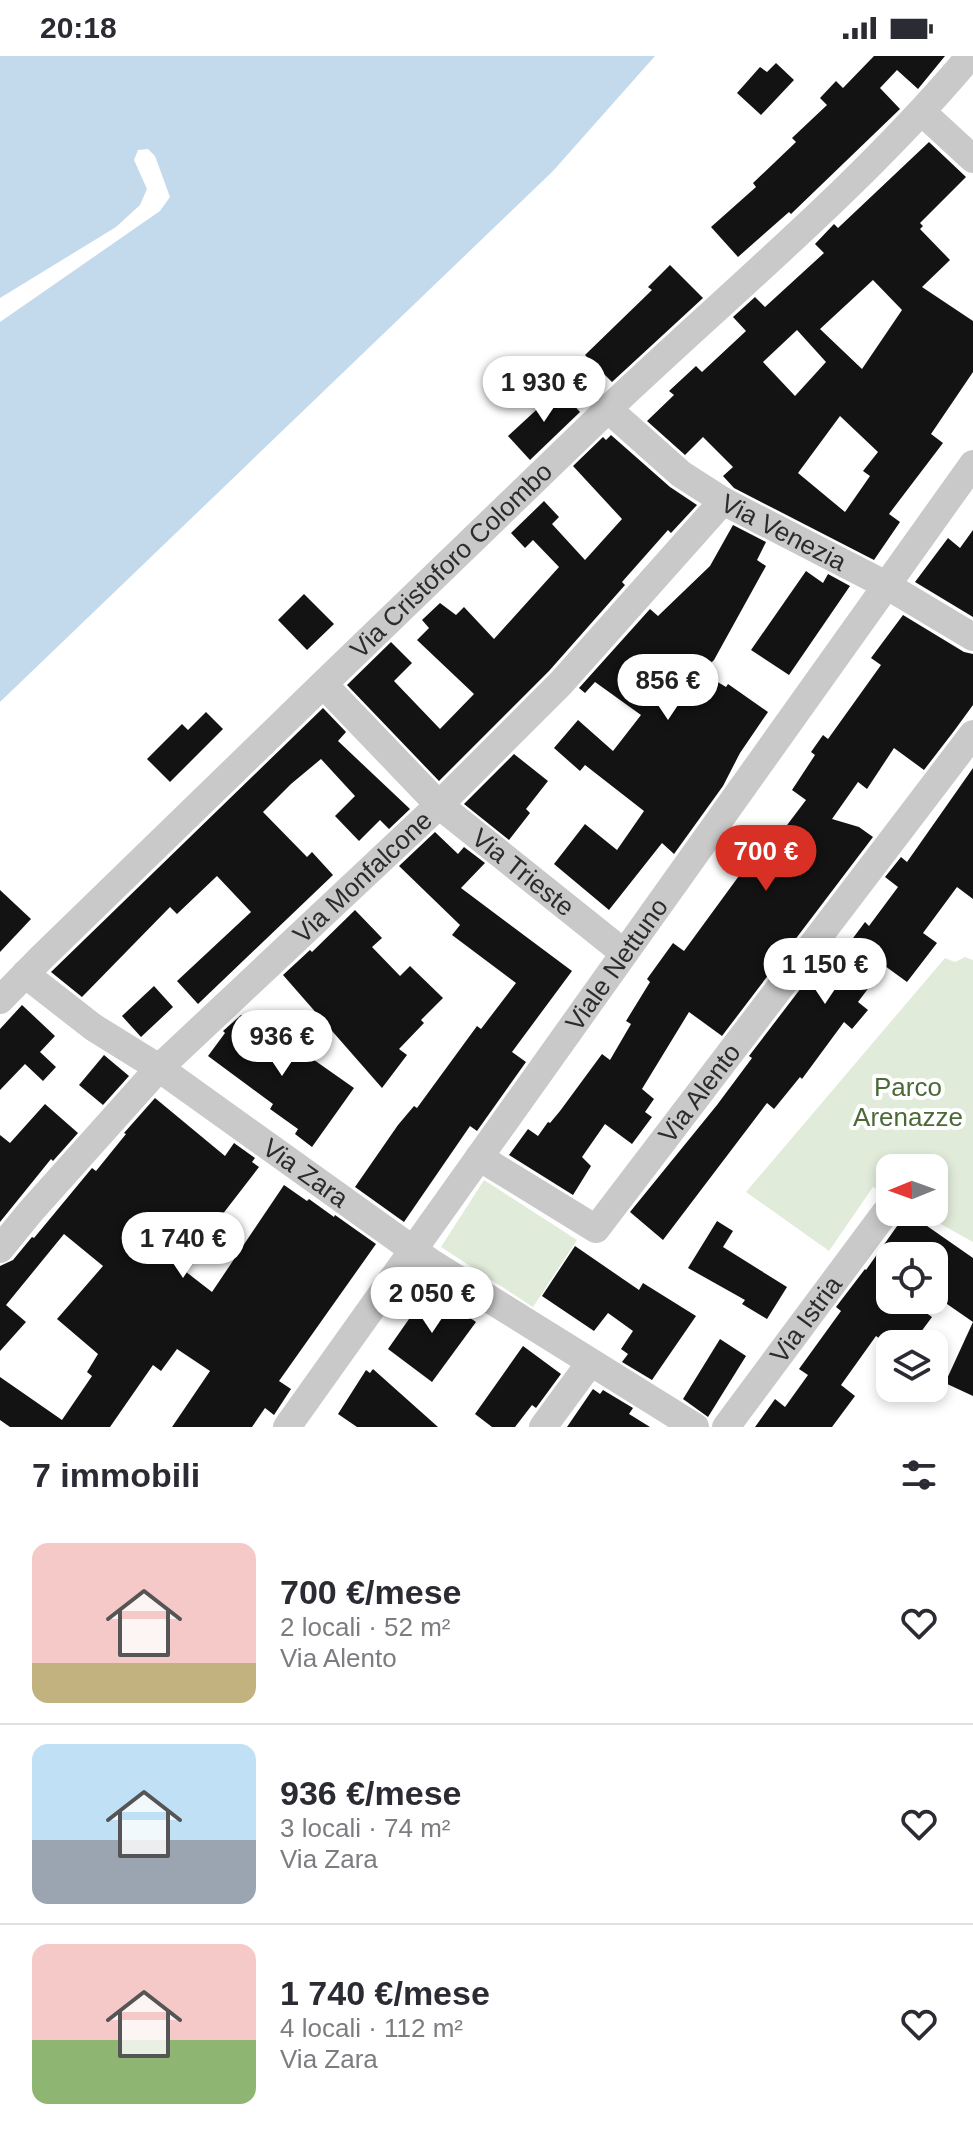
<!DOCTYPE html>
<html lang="it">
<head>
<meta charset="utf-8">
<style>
	body { margin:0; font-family:Arial,sans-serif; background:#f2f2f3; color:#2b2b33; height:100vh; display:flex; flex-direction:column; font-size:30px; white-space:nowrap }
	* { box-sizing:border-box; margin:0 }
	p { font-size:26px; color:#7c7c81 }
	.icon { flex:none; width:44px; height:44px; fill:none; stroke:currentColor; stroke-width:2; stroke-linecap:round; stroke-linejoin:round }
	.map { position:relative; height:1371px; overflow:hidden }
	.side { display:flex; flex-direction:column; background:#fff; flex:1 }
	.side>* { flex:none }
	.needle { width:52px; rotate:269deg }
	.buttons { position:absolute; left:876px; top:1098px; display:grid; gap:16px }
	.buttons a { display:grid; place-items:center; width:72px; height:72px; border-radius:16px; background:#fff; box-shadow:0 4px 12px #0003; font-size:40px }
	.price { position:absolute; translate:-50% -68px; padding:0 18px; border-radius:28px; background:#fff; color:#222; font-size:26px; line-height:52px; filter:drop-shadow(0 2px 4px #0008) }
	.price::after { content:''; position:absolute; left:50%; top:48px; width:24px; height:18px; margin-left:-12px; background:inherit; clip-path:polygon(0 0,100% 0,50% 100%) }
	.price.active { background:#d93025; color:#fff }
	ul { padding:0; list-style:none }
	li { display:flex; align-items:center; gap:24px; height:200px; padding:0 32px }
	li+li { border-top:2px solid #e1e1e2 }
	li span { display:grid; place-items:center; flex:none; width:224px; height:160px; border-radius:16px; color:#555 }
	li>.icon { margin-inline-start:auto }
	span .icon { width:96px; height:96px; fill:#fffc; stroke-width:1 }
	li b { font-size:34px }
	h2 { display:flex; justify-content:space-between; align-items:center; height:96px; padding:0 32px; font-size:34px }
	.status { display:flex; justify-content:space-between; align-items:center; height:56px; padding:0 40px; background:#fff; direction:ltr }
	.status svg { height:22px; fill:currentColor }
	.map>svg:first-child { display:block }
	.green { fill:#e1ebd9 }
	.water { fill:#c3d9ec }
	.pier { fill:#fff }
	.building { fill:#131313; fill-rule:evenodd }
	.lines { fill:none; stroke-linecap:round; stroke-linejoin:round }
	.minor { stroke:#c9c9c9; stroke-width:28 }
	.labels { text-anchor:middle; stroke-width:8; stroke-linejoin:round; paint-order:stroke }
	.street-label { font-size:26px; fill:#2c2c2c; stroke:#fff }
	.park-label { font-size:26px; fill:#4c6938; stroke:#fff }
</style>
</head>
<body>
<div class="status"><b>20:18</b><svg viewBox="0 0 49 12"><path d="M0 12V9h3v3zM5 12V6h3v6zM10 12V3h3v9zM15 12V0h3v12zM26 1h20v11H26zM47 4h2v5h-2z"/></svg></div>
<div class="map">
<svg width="973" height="1371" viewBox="0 0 973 1371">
	<rect width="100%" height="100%" fill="#fff"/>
	<!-- green -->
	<g class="green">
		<polygon points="965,901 973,904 973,1186 919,1156 934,1156 934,1112 890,1112 890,1140 873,1131 829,1195 746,1136 945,902 955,906"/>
		<polygon points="484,1124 577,1184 533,1251 441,1191"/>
	</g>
	<!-- water -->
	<polygon class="water" points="0,0 655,0 553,115 0,646"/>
	<!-- pier -->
	<polygon class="pier" points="148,93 155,100 170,141 160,155 0,266 0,242 116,171 140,149 147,133 134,104 138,94"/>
	<!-- building -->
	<g class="building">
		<polygon points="874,0 945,0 918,33 897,14 880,32 900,53 791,158 789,156 738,201 711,171 756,131 753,127 796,86 792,82 827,49 820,42 836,25 843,32"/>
		<polygon points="776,7 794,24 761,59 737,37 760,11 767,16"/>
		<path d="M929,86L966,121L920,167L923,170L920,173L950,204L922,231L973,265V316L931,378L943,387L889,458L900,466L874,504L734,432L723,420L733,411L703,381L685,399L647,365L674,339L669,335L696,310L702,316L746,275L733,261L755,241L765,251L824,197L815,188L834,168L838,172ZM873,224L902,254L862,313L820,273ZM797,274L826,306L795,340L763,306ZM840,360L878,396L863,415L870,420L845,456L798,417Z"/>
		<polygon points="670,209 703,242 612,326 585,299 652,234 648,231"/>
		<polygon points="559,333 580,356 530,404 508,380"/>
		<polygon points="611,379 670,431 697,449 671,477 668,474 622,526 625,529 549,615 439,725 347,629 391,586 412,607 394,625 440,673 474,638 417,584 429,572 422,564 440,547 456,559 464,551 494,583 559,511 533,484 525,492 511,477 544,445 559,461 552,468 585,504 622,463 573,410 603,381 606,384"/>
		<polygon points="733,469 766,486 757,504 766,510 714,604 706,612 709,614 706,619 726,631 728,628 768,656 740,697 723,730 674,798 662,787 609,854 554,808 585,768 617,794 644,755 585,709 580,715 554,692 578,664 613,695 641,659 595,626 585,637 579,632 650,553 658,560 710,510"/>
		<polygon points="973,474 973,561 915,526 948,482 960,492"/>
		<polygon points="806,515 823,527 828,518 850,530 789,619 751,594"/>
		<polygon points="304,538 334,568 307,594 278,564"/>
		<polygon points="903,559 964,596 973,598 973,649 954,675 924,714 894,692 867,733 858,726 832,763 859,771 873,781 722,980 689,956 642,1033 654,1043 645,1056 652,1061 632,1088 605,1068 582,1101 591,1110 573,1139 509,1099 528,1073 538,1080 548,1066 550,1067 560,1055 602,998 610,1004 631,968 626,965 650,926 647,923 673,887 684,895 744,813 739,809 766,773 778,781 806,744 792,734 815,699 811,696 823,679 828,683 881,609 871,602"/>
		<polygon points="323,652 346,676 338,685 410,753 389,773 380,764 359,785 335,760 355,740 321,703 291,728 263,756 307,801 312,796 333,819 198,948 177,925 251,856 217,820 177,858 170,851 82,941 51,916"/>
		<polygon points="206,656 223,673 170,726 147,703 182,668 188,674"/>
		<polygon points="514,698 548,725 526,753 530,757 509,784 464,748"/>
		<polygon points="973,712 973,843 957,831 923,877 937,887 907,926 885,910 858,946 868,954 852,973 844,966 802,1023 800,1021 774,1053 767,1047 663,1184 630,1156 717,1049 752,1002 749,1000 827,898 836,905 865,866 869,870 898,831 885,821 901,801 907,806"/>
		<polygon points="435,776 458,798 464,791 485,807 461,832 572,915 512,996 526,1006 477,1075 470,1070 404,1166 355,1131 398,1069 414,1050 417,1052 477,970 481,973 516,927 452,879 460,869 399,810"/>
		<polygon points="0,834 31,863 0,896"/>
		<polygon points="355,854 382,882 372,891 400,920 410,910 443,942 421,964 424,967 399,993 407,999 382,1032 283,919 310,894 312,896"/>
		<polygon points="154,930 173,951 141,981 122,960"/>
		<polygon points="22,949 55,980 40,996 56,1011 43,1025 25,1008 0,1034 0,973"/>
		<polygon points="241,959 304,1004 307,999 354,1032 312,1091 295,1078 298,1073 270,1053 273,1048 208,1000 225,977 223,975"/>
		<polygon points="104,999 129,1020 103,1049 79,1029"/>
		<polygon points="155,1042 225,1100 234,1087 255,1102 252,1106 259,1111 181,1212 212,1236 284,1129 307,1145 309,1143 334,1161 335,1159 376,1188 279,1325 291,1333 274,1359 265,1352 252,1371 172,1371 210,1315 177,1293 161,1315 153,1309 110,1371 10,1371 0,1364 0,1321 62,1364 92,1320 87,1316 98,1298 57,1263 103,1210 64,1178 6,1249 26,1266 0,1295 0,1210 13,1204 32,1181 34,1182 92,1112 96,1115 126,1078 124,1077"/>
		<polygon points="45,1048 78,1077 53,1105 51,1103 0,1166 0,1079 10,1087"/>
		<polygon points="907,1156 973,1202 973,1266 934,1239 934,1200 890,1200 890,1244 908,1244 932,1261 912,1288 887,1288 876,1280 841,1329 855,1340 832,1371 755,1371 775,1343 785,1351 808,1319 799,1313 841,1255 836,1251 865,1213 866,1214"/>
		<polygon points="717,1165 733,1175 723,1191 787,1231 767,1263 742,1248 745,1244 688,1212"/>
		<polygon points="575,1190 639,1234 643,1227 696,1260 652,1324 622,1306 628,1298 621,1293 633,1275 608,1257 594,1275 542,1240"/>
		<polygon points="430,1233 476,1266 432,1326 388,1293"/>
		<polygon points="973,1266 973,1340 945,1327"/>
		<polygon points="720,1283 746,1300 708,1361 683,1343"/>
		<polygon points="523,1290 561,1318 536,1352 532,1349 515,1371 492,1371 475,1358"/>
		<polygon points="373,1313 438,1371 357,1371 338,1358 366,1314 370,1317"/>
		<polygon points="593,1333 600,1338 603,1334 633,1352 629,1358 650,1371 567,1371"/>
	</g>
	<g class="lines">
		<!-- minor -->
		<g class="minor">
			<polyline points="922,56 973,103"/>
			<path id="s1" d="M608,353L681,418L723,445L886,529L973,581"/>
			<path id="s2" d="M324,629L439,749L624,897"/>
			<path id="s3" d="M25,918L93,971L159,1012L430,1206L695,1371"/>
			<path id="s4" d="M0,944L41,902C230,719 417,536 607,354C729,238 862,129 970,0"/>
			<path id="s5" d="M479,1101L596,1173L973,678"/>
			<path id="s6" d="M0,1193L31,1155L159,1012L439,749L561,627L723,445"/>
			<path id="s7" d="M287,1371L973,408"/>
			<polyline points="543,1371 590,1307"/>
			<path id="s8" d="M726,1371L885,1157"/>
		</g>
	</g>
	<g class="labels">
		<!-- street labels -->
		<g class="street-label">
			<text dy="9" stroke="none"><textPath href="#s1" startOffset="216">Via Venezia</textPath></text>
			<text dy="9" stroke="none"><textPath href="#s4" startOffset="630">Via Cristoforo Colombo</textPath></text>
			<text dy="9" stroke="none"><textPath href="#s2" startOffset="274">Via Trieste</textPath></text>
			<text dy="9" stroke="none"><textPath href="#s6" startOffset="520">Via Monfalcone</textPath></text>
			<text dy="9" stroke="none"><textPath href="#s7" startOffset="568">Viale Nettuno</textPath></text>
			<text dy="9" stroke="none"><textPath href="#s5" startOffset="308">Via Alento</textPath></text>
			<text dy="9" stroke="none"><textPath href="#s3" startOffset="344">Via Zara</textPath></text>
			<text dy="9" stroke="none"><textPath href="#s8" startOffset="134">Via Istria</textPath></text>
		</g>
		<!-- park labels -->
		<g class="park-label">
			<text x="908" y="1040">Parco<tspan x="908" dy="30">Arenazze</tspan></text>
		</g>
	</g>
</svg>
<div class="buttons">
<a><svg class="needle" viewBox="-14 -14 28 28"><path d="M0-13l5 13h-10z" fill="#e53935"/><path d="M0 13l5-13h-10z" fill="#7c7c81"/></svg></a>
<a><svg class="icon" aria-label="locate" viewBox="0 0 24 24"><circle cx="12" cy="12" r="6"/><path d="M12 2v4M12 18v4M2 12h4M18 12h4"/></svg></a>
<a><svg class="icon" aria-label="layers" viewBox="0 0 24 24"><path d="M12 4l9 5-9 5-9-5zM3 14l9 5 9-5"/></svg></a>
</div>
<b class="price" style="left:544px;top:368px">1 930 €</b>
<b class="price" style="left:668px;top:666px">856 €</b>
<b class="price active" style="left:766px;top:837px">700 €</b>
<b class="price" style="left:825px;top:950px">1 150 €</b>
<b class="price" style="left:282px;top:1022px">936 €</b>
<b class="price" style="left:183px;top:1224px">1 740 €</b>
<b class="price" style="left:432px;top:1279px">2 050 €</b>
</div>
<section class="side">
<h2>7 immobili<svg class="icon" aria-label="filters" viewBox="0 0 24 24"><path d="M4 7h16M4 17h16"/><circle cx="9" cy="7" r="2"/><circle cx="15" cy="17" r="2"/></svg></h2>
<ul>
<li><span style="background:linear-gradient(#f6c9c9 75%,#c2b280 0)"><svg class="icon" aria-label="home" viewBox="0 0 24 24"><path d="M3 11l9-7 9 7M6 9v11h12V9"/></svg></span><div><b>700 €/mese</b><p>2 locali · 52 m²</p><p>Via Alento</p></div><svg class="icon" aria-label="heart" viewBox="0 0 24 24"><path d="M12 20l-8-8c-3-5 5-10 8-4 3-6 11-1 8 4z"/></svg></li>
<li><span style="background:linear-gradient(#bfe0f5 60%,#9aa5b1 0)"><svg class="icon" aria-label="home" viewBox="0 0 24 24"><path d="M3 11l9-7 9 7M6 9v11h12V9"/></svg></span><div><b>936 €/mese</b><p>3 locali · 74 m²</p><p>Via Zara</p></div><svg class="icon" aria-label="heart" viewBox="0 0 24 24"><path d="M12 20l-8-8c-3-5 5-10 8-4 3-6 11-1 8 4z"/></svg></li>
<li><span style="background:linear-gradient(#f6c9c9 60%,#8fb573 0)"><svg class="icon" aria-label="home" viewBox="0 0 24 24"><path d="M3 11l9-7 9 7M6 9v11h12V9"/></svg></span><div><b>1 740 €/mese</b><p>4 locali · 112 m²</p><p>Via Zara</p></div><svg class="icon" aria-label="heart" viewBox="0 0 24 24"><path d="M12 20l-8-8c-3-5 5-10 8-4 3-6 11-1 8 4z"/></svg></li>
</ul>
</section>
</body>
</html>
